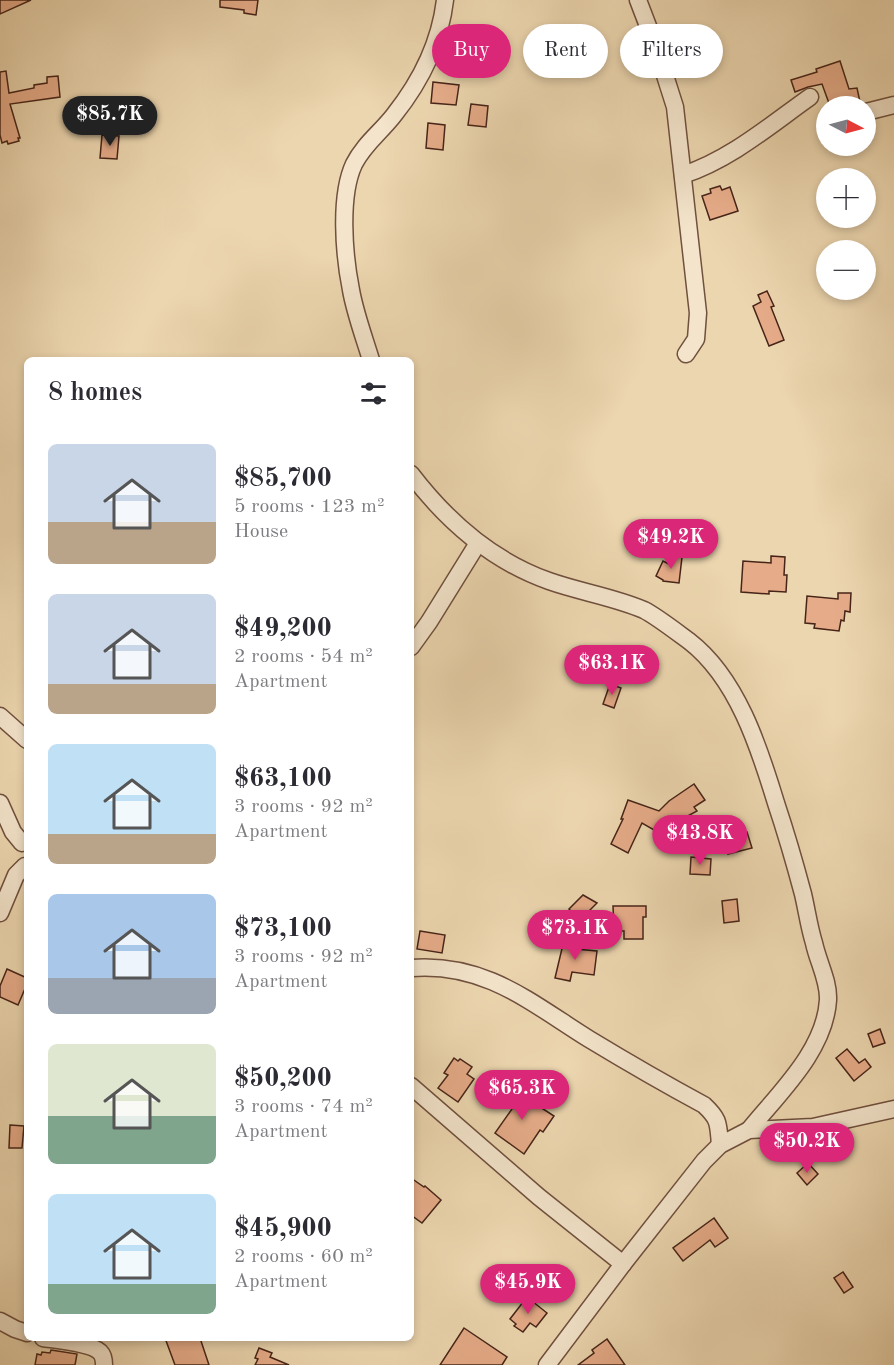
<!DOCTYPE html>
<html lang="en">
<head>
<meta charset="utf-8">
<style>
	body { margin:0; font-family:"Old Standard TT",serif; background:#f2f2f3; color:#2b2b33; height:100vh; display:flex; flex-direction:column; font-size:22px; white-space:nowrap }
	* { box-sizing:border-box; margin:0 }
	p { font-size:20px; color:#7c7c81 }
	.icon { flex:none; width:33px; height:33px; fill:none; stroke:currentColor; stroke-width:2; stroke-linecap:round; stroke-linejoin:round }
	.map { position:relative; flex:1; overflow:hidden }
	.details { position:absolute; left:24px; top:357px; width:390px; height:984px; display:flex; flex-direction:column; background:#fff; border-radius:9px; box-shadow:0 3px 9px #0003 }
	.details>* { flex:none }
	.hud { position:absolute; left:432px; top:24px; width:372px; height:54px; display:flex; gap:12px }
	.needle { width:39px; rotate:96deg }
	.buttons { position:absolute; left:816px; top:96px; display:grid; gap:12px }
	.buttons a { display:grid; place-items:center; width:60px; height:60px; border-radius:50%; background:#fff; box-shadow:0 3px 9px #0003; font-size:30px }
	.price { position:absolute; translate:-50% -51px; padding:0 14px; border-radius:21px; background:#db2777; color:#fff; font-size:20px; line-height:39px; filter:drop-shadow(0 2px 3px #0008) }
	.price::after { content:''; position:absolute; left:50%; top:36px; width:18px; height:14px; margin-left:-9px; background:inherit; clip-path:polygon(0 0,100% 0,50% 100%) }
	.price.current { background:#222; color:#fff }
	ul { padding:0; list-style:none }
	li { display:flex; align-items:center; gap:18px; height:150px; padding:0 24px }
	li span { display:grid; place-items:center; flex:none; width:168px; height:120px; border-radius:9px; color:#555 }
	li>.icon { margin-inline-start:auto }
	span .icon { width:72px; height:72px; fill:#fffc; stroke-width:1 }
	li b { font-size:26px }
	h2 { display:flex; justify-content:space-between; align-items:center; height:72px; padding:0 24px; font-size:26px }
	.pill { padding:0 21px; border-radius:27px; background:#fff; box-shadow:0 3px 9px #0003; font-size:21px; line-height:54px }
	.pill.current { background:#db2777; color:#fff }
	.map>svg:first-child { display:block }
	.building { fill:#e6ac89; stroke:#462418; stroke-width:1.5 }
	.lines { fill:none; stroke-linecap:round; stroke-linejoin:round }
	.minor-casing { stroke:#70503e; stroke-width:19 }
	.minor { stroke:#f3e4cb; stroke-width:16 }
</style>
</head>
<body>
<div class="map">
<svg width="894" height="1365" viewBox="0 0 894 1365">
	<rect width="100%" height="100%" fill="#ecd6af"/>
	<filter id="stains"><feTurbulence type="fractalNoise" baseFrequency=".00333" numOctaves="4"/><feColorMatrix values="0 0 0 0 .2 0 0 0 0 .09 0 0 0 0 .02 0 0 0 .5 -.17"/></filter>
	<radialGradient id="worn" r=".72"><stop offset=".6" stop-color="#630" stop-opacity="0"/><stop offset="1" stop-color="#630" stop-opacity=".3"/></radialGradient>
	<!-- building -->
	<g class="building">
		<polygon points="0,0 31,0 0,14"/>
		<polygon points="220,0 258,0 256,15 244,13 244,10 220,7"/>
		<polygon points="840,61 849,89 857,88 860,102 845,106 830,106 822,84 808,87 795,92 791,80 817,72 816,69"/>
		<polygon points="6,71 9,93 34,88 34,85 47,83 47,77 58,76 60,97 10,104 20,138 18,138 19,141 8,144 7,141 2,143 0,135 0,72"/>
		<polygon points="433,82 459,85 456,105 431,103"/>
		<polygon points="471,104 488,106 486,127 468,125"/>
		<polygon points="428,123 445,125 443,150 426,148"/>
		<polygon points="102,135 119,136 117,159 100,158"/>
		<polygon points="720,186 722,190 730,187 738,211 710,220 702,196 711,193 710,189"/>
		<polygon points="767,291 774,306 771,307 784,340 769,346 753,306 761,302 758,295"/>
		<polygon points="670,555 682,557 679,583 663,581 663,580 656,576 663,561 669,564"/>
		<polygon points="771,556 785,557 784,575 787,575 786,592 769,591 769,594 741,592 743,561 771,563"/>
		<polygon points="838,593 851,593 850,612 845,611 844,621 841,620 839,631 814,628 815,624 805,623 807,596 838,599"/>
		<polygon points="610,684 621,688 614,708 603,704"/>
		<polygon points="694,784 705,800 694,807 697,811 684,818 694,829 686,836 670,817 661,834 642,823 628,853 611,844 623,819 621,819 628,800 659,811 669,801"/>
		<polygon points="747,832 752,848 728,854 724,838"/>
		<polygon points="691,857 711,859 710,875 690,874"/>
		<polygon points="583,895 597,903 580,920 569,909"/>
		<polygon points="737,899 739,921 724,923 722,901"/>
		<polygon points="613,906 646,906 646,917 643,917 643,939 624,939 624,931 614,931"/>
		<polygon points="420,931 445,935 442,953 417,949"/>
		<polygon points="564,940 578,944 576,949 597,951 594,975 572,972 570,981 555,978"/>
		<polygon points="7,969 27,978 27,984 18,1005 0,997 0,986"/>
		<polygon points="880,1029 885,1043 873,1047 868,1034"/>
		<polygon points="847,1049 859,1063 865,1059 871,1067 854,1081 836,1058"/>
		<polygon points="454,1058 458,1061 460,1059 472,1067 467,1074 474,1079 458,1102 438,1088 448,1075 444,1073"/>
		<polygon points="505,1087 513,1092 514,1090 554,1116 543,1132 540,1130 524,1154 495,1133 512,1109 504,1103 506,1101 499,1096"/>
		<polygon points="10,1125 24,1126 22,1148 9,1148"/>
		<polygon points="808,1163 818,1174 807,1185 797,1173"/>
		<polygon points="411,1178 424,1187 425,1186 441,1200 422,1223 411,1215"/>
		<polygon points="714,1218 728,1238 715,1247 710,1240 683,1261 673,1248"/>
		<polygon points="843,1272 853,1287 844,1293 834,1278"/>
		<polygon points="527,1297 547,1313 536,1327 530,1323 523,1332 514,1326 516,1324 510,1319"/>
		<polygon points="464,1328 507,1357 502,1365 440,1365"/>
		<polygon points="165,1338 200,1338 209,1365 175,1365"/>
		<polygon points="607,1339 625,1365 578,1365 594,1353 592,1350"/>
		<polygon points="259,1348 272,1353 270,1357 289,1365 255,1365 258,1359 255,1358"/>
		<polygon points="51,1350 77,1354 75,1365 35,1365 37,1354 41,1355 42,1352 50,1353"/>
	</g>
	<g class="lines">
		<defs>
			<g id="minor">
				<polyline points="638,0 656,47 675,107 698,313 696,339 686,354"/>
				<polyline points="866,112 894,105"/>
				<path d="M683,175C731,159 769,126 810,97"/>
				<path d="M371,360C364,337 355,313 351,290C344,255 339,196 354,164C364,144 381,132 394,115C421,81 440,43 445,0"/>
				<path d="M411,474C447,521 492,561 549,581C580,592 614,597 644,610C656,616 678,633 689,641C737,678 759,747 776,803C786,833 795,864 803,894C807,911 809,927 814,943C818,962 829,981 828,1000C825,1051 778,1094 749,1130"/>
				<polyline points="411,647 429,622 478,543"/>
				<polyline points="0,716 27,740"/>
				<polyline points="0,803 13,832 22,843"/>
				<polyline points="0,913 16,875 25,866"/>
				<path d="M411,968C485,962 531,1003 589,1039C627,1062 665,1084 704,1105C720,1120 718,1124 720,1145"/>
				<polyline points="411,1086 539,1197 623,1264"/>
				<polyline points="0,1321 15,1329 27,1333"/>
				<path d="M43,1338C56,1340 91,1343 100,1352C103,1355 104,1360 104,1365"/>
				<polyline points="547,1365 623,1264 704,1161 720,1145 749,1130 813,1127 894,1109"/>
			</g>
		</defs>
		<!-- minor casing -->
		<use href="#minor" class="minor-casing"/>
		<!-- minor -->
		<use href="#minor" class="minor"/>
	</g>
	<rect width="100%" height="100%" filter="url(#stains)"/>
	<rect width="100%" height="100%" fill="url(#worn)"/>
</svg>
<div class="buttons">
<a><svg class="needle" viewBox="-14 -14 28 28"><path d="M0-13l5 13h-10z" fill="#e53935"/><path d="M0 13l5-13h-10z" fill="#7c7c81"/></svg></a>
<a>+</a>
<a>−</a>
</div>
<b class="price current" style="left:110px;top:147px">$85.7K</b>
<b class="price" style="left:671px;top:570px">$49.2K</b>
<b class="price" style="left:612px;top:696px">$63.1K</b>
<b class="price" style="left:700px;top:866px">$43.8K</b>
<b class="price" style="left:575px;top:961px">$73.1K</b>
<b class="price" style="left:522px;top:1121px">$65.3K</b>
<b class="price" style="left:807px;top:1174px">$50.2K</b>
<b class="price" style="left:528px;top:1315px">$45.9K</b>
<div class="hud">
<a class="pill current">Buy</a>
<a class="pill">Rent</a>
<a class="pill">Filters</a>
</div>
<section class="details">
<h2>8 homes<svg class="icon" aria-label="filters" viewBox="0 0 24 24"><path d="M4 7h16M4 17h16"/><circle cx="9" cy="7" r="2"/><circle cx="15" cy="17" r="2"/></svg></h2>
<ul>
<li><span style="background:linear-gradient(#c9d6e8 65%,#b9a48a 0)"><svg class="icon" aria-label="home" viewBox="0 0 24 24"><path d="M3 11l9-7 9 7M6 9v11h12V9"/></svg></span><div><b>$85,700</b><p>5 rooms · 123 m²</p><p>House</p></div></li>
<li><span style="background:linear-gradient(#c9d6e8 75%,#b9a48a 0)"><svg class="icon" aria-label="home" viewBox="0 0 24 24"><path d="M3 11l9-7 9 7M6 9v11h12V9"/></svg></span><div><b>$49,200</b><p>2 rooms · 54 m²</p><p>Apartment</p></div></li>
<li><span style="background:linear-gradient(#bfe0f5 75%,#b9a48a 0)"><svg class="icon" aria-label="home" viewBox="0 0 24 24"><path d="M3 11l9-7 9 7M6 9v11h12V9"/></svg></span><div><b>$63,100</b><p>3 rooms · 92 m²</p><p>Apartment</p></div></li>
<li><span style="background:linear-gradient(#a9c7e8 70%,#9aa5b1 0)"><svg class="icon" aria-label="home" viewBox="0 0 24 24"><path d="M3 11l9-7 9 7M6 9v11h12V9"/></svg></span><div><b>$73,100</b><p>3 rooms · 92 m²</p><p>Apartment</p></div></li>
<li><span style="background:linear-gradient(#dfe7d0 60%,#7fa58c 0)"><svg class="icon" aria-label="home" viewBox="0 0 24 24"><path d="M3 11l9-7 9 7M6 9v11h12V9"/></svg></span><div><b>$50,200</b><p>3 rooms · 74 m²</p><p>Apartment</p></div></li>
<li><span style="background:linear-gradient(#bfe0f5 75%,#7fa58c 0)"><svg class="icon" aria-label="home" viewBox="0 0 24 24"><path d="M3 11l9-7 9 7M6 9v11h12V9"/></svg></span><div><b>$45,900</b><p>2 rooms · 60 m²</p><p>Apartment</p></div></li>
</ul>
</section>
</div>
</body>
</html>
